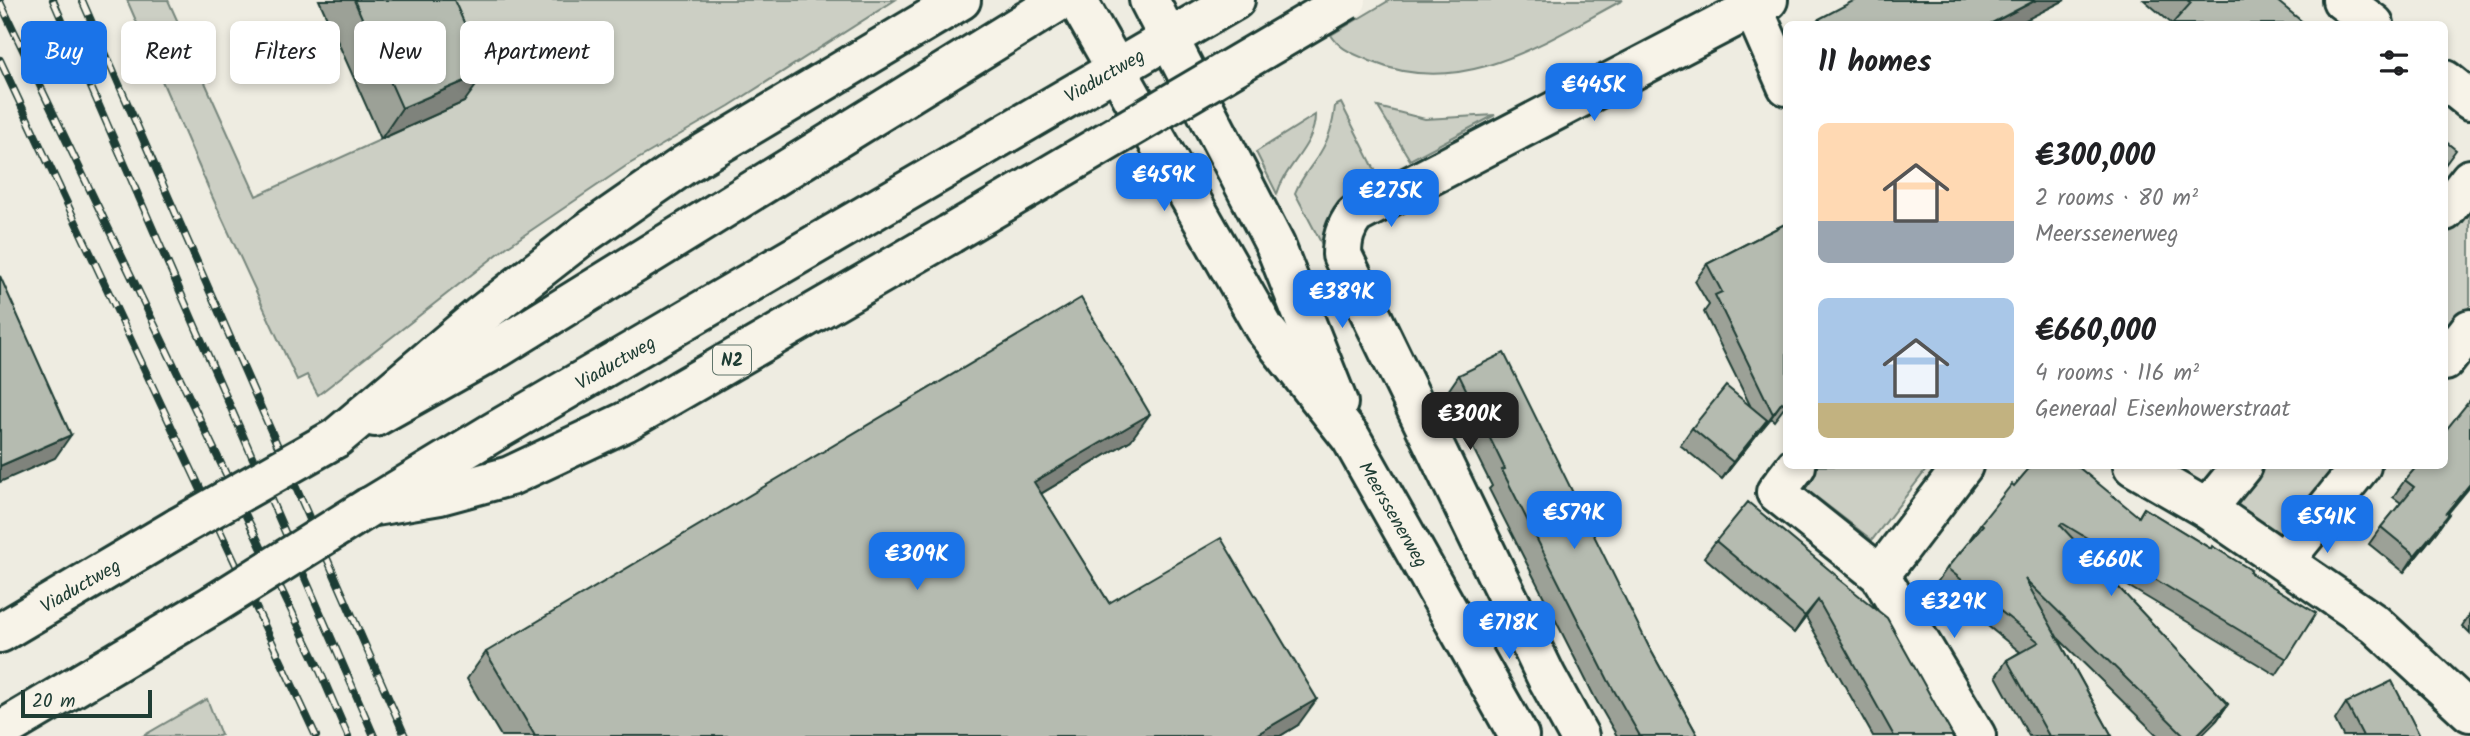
<!DOCTYPE html>
<html lang="en">
<head>
<meta charset="utf-8">
<style>
	body { margin:0; font-family:Kalam,sans-serif; background:#f2f2f2; color:#202124; height:100vh; display:flex; flex-direction:column; font-size:26px; white-space:nowrap }
	* { box-sizing:border-box; margin:0 }
	p { font-size:23px; color:#757577 }
	.icon { flex:none; width:38px; height:38px; fill:none; stroke:currentColor; stroke-width:2; stroke-linecap:round; stroke-linejoin:round }
	.map { position:relative; flex:1; overflow:hidden }
	.panel { position:absolute; left:1783px; top:21px; width:665px; height:448px; display:flex; flex-direction:column; background:#fff; border-radius:10px; box-shadow:0 4px 10px #0003 }
	.panel>* { flex:none }
	.banner { position:absolute; left:21px; top:21px; width:665px; height:63px; display:flex; gap:14px }
	.scale { position:absolute; left:21px; bottom:18px; width:131px; box-sizing:border-box; padding-left:7px; border:4px solid #1f3d34; border-top:0; font-size:19px; line-height:24px; white-space:nowrap; color:#1f3d34; -webkit-text-stroke:5px #f7f3e8; paint-order:stroke }
	.price { position:absolute; translate:-50% -60px; padding:0 16px; border-radius:14px; background:#1a73e8; color:#fff; font-size:23px; line-height:46px; filter:drop-shadow(0 2px 4px #0008) }
	.price::after { content:''; position:absolute; left:50%; top:42px; width:21px; height:16px; margin-left:-10px; background:inherit; clip-path:polygon(0 0,100% 0,50% 100%) }
	.price.selected { background:#222; color:#fff }
	ul { padding:0; list-style:none }
	li { display:flex; align-items:center; gap:21px; height:175px; padding:0 35px }
	li span { display:grid; place-items:center; flex:none; width:196px; height:140px; border-radius:10px; color:#555 }
	li>.icon { margin-inline-start:auto }
	span .icon { width:84px; height:84px; fill:#fffc; stroke-width:1 }
	li b { font-size:30px }
	h2 { display:flex; justify-content:space-between; align-items:center; height:84px; padding:0 35px; font-size:30px }
	.chip { padding:0 24px; border-radius:10px; background:#fff; box-shadow:0 4px 10px #0003; font-size:24px; line-height:63px }
	.chip.selected { background:#1a73e8; color:#fff }
	.map>svg:first-child { display:block }
	.green { fill:#cccfc4; stroke:#76867c; stroke-width:2 }
	.lines { fill:none; stroke-linecap:round; stroke-linejoin:round }
	.minor-casing { stroke:#1f3d34; stroke-width:44 }
	.major-casing { stroke:#1f3d34; stroke-width:44 }
	.highway-casing { stroke:#1f3d34; stroke-width:44 }
	.minor { stroke:#f7f3e8; stroke-width:38 }
	.major { stroke:#f7f3e8; stroke-width:38 }
	.highway { stroke:#f7f3e8; stroke-width:38 }
	.rail-casing { stroke:#1f3d34; stroke-width:8 }
	.rail { stroke:#f7f3e8; stroke-width:5; stroke-dasharray:16; stroke-linecap:butt }
	.major-bridge-casing { stroke:#1f3d34; stroke-width:44; stroke-linecap:butt }
	.highway-bridge-casing { stroke:#1f3d34; stroke-width:44; stroke-linecap:butt }
	.major-bridge { stroke:#f7f3e8; stroke-width:38 }
	.highway-bridge { stroke:#f7f3e8; stroke-width:38 }
	.wall { fill:#9ca197; stroke:#1f3d34; stroke-width:2 }
	.shaded-wall { fill:#7f837b; stroke:#1f3d34; stroke-width:2 }
	.building { fill:#b5bbb0; stroke:#1f3d34; stroke-width:2 }
	.labels { text-anchor:middle; stroke-width:5; stroke-linejoin:round; paint-order:stroke }
	.shield { fill:#f7f3e8; stroke:#60746a; stroke-width:2 }
	.shield-label { font-size:18px; font-weight:bold; fill:#1f3d34 }
	.street-label { font-size:19px; fill:#1f3d34; stroke:#f7f3e8 }
</style>
</head>
<body>
<div class="map">
<svg width="2470" height="736" viewBox="0 0 2470 736">
	<rect width="100%" height="100%" fill="#eeece1"/>
	<filter id="ink" filterUnits="userSpaceOnUse"><feTurbulence type="fractalNoise" baseFrequency=".0143" numOctaves="2"/><feDisplacementMap in="SourceGraphic" scale="14" xChannelSelector="R" yChannelSelector="G"/><feConvolveMatrix kernelMatrix="1 2 1 2 8 2 1 2 1" color-interpolation-filters="sRGB"/></filter>
	<g filter="url(#ink)">
		<!-- green -->
		<g class="green">
			<polygon points="127,0 168,0 256,196 464,102 419,0 895,0 729,106 626,166 508,246 318,395 307,375 297,380 211,194"/>
			<path d="M1390,0H1623C1544,42 1463,100 1370,61C1355,54 1340,50 1331,35Z"/>
			<path d="M1341,103L1378,176C1341,191 1325,211 1326,252L1295,193C1300,180 1308,171 1316,159C1328,143 1333,126 1335,106Z"/>
			<polygon points="1378,107 1425,119 1495,115 1410,160"/>
			<path d="M1315,115C1315,147 1285,165 1277,194L1256,152Z"/>
			<polygon points="2470,197 2470,317 2445,348 2445,229"/>
			<polygon points="1817,466 1929,466 1872,540 1802,486"/>
			<polygon points="2255,466 2350,466 2282,549 2225,502"/>
			<polygon points="207,699 221,735 219,736 143,736"/>
		</g>
		<g class="lines">
			<defs>
				<g id="minor">
					<polyline points="1077,0 1264,328 1351,438 1519,736"/>
					<polyline points="1149,0 1275,245 1338,403"/>
					<polyline points="2342,0 2374,24"/>
					<polyline points="1753,8 1787,86"/>
					<polyline points="2445,80 2470,100"/>
					<polyline points="2445,211 2470,179"/>
					<polyline points="2445,361 2470,329"/>
					<polyline points="1796,466 1776,492 1880,575 1976,736"/>
					<polyline points="2133,466 2207,509 2375,624 2470,712"/>
					<polyline points="2207,509 2242,466"/>
					<polyline points="2284,561 2361,466"/>
					<polyline points="1880,575 1963,466"/>
					<path d="M1579,736L1546,676L1342,255C1342,239 1345,228 1355,215L1768,0"/>
				</g>
				<g id="major">
					<polyline points="375,417 498,348 1061,0"/>
					<polyline points="370,507 492,433 1235,0"/>
					<polyline points="0,633 179,527"/>
					<polyline points="0,731 213,605"/>
				</g>
				<g id="highway">
					<polyline points="336,438 481,315 586,233 684,165 961,0"/>
					<polyline points="369,507 440,495 510,476 625,422 950,234"/>
				</g>
			</defs>
			<!-- minor casing -->
			<use href="#minor" class="minor-casing"/>
			<!-- major casing -->
			<use href="#major" class="major-casing"/>
			<!-- highway casing -->
			<use href="#highway" class="highway-casing"/>
			<!-- minor -->
			<use href="#minor" class="minor"/>
			<!-- major -->
			<use href="#major" class="major"/>
			<!-- highway -->
			<use href="#highway" class="highway"/>
			<defs>
				<g id="rail">
					<polyline points="53,0 374,736"/>
					<polyline points="82,0 405,736"/>
					<polyline points="0,2 316,662 348,736"/>
					<polyline points="0,60 316,736"/>
				</g>
			</defs>
			<!-- rail casing -->
			<use href="#rail" class="rail-casing"/>
			<!-- rail -->
			<use href="#rail" class="rail"/>
			<defs>
				<g id="major-bridge">
					<polyline points="179,527 336,438"/>
					<polyline points="213,605 369,507"/>
				</g>
				<polyline id="highway-bridge" points="950,234 1347,0"/>
			</defs>
			<!-- major-bridge casing -->
			<use href="#major-bridge" class="major-bridge-casing"/>
			<!-- highway-bridge casing -->
			<use href="#highway-bridge" class="highway-bridge-casing"/>
			<!-- major-bridge -->
			<use href="#major-bridge" class="major-bridge"/>
			<!-- highway-bridge -->
			<use href="#highway-bridge" class="highway-bridge"/>
		</g>
		<!-- wall -->
		<g class="wall">
			<polygon points="319,0 454,0 464,102 381,139"/>
			<polygon points="2144,0 2276,0 2172,24"/>
			<polygon points="1819,19 2018,24 1815,24"/>
			<polygon points="1787,223 1787,404 1774,421 1771,418 1761,430 1761,429 1722,479 1680,445 1692,428 1750,405 1704,312 1709,305 1695,281 1707,264"/>
			<polygon points="1459,375 1649,647 1698,736 1617,736 1595,698 1489,489 1492,486 1446,394"/>
			<polygon points="1131,440 1041,494 1109,603 1298,725 1280,736 501,736 467,679 486,652"/>
			<polygon points="2405,480 2448,513 2437,531 2404,572 2369,544 2381,527 2401,503 2393,497"/>
			<polygon points="2144,508 2249,572 2287,659 2276,675 2103,571 2228,704 2217,720 2201,736 2158,736 2058,638 2112,736 2029,736 1996,676 2007,660 2020,652 1936,584 1947,568 1971,540 1970,539 1981,523 2139,516"/>
			<polygon points="1716,541 1837,578 1953,736 1873,736 1806,617 1794,633 1704,557"/>
			<polygon points="2470,614 2470,634 2462,626"/>
			<polygon points="2346,703 2420,736 2343,736 2335,720"/>
		</g>
		<!-- shaded-wall -->
		<g class="shaded-wall">
			<polygon points="2036,0 2065,0 2018,24 1990,24"/>
			<polygon points="486,72 464,102 381,139 402,108"/>
			<polygon points="1782,402 1771,418 1761,430"/>
			<polygon points="1150,414 1131,440 1015,509 1034,482"/>
			<polygon points="1767,420 1755,437 1722,479 1733,462"/>
			<polygon points="71,435 55,458 0,482 0,466"/>
			<polygon points="2470,484 2470,487 2435,529 2446,513"/>
			<polygon points="2449,514 2437,531 2404,572 2415,555"/>
			<polygon points="1818,600 1806,617 1794,633 1805,616"/>
			<polygon points="1317,699 1298,725 1280,736 1254,736"/>
			<polygon points="2228,704 2217,720 2201,736 2196,736"/>
		</g>
		<!-- building -->
		<g class="building">
			<polygon points="354,0 454,0 486,72 402,108"/>
			<polygon points="1855,0 2036,0 1990,24 1822,24 1819,19"/>
			<polygon points="2187,0 2276,0 2305,24 2172,24 2191,3"/>
			<polygon points="2445,141 2456,150 2445,165"/>
			<polygon points="1787,223 1787,402 1785,405 1782,402 1773,414 1715,295 1722,292 1707,264"/>
			<polygon points="0,276 71,435 0,466"/>
			<polygon points="1081,298 1150,414 1034,482 1109,603 1221,538 1317,699 1254,736 535,736 486,652"/>
			<polygon points="1504,353 1649,647 1698,736 1640,736 1608,680 1502,470 1505,469 1459,375"/>
			<polygon points="1726,386 1767,420 1733,462 1692,428"/>
			<polygon points="2470,400 2470,484 2446,513 2449,514 2415,555 2381,527 2414,487 2405,480 2417,466 2445,466 2445,431"/>
			<polygon points="2031,466 2077,466 2139,517 2144,508 2211,549 2212,546 2251,570 2249,572 2316,613 2287,659 2062,523 2060,525 2228,704 2196,736 2185,736 2025,579 2112,736 2049,736 2007,660 2039,642 1947,568 1983,525 1981,523 2012,484 2014,486"/>
			<polygon points="1748,502 1838,577 1837,578 1887,618 1953,736 1894,736 1818,600 1805,616 1716,541"/>
			<polygon points="2392,681 2420,736 2363,736 2346,703"/>
		</g>
	</g>
	<g class="labels">
		<!-- shield labels -->
		<rect class="shield" x="713" y="345.5" width="38" height="29" rx="5"/>
		<g class="shield-label">
			<text x="732" y="366">N2</text>
		</g>
		<!-- street labels -->
		<g class="street-label">
			<text transform="translate(1104 75) rotate(-30)" y="7">Viaductweg</text>
			<text transform="translate(615 362) rotate(-30)" y="7">Viaductweg</text>
			<text transform="translate(1394 514) rotate(60)" y="7">Meerssenerweg</text>
			<text transform="translate(80 585) rotate(-30)" y="7">Viaductweg</text>
		</g>
	</g>
</svg>
<div class="scale">20 m</div>
<b class="price" style="left:1594px;top:123px">€445K</b>
<b class="price" style="left:1164px;top:213px">€459K</b>
<b class="price" style="left:1391px;top:229px">€275K</b>
<b class="price" style="left:1342px;top:330px">€389K</b>
<b class="price selected" style="left:1470px;top:452px">€300K</b>
<b class="price" style="left:1574px;top:551px">€579K</b>
<b class="price" style="left:2327px;top:555px">€541K</b>
<b class="price" style="left:917px;top:592px">€309K</b>
<b class="price" style="left:2111px;top:598px">€660K</b>
<b class="price" style="left:1954px;top:640px">€329K</b>
<b class="price" style="left:1509px;top:661px">€718K</b>
<div class="banner">
<a class="chip selected">Buy</a>
<a class="chip">Rent</a>
<a class="chip">Filters</a>
<a class="chip">New</a>
<a class="chip">Apartment</a>
</div>
<section class="panel">
<h2>11 homes<svg class="icon" aria-label="filters" viewBox="0 0 24 24"><path d="M4 7h16M4 17h16"/><circle cx="9" cy="7" r="2"/><circle cx="15" cy="17" r="2"/></svg></h2>
<ul>
<li><span style="background:linear-gradient(#ffd9b3 70%,#9aa5b1 0)"><svg class="icon" aria-label="home" viewBox="0 0 24 24"><path d="M3 11l9-7 9 7M6 9v11h12V9"/></svg></span><div><b>€300,000</b><p>2 rooms · 80 m²</p><p>Meerssenerweg</p></div></li>
<li><span style="background:linear-gradient(#a9c7e8 75%,#c2b280 0)"><svg class="icon" aria-label="home" viewBox="0 0 24 24"><path d="M3 11l9-7 9 7M6 9v11h12V9"/></svg></span><div><b>€660,000</b><p>4 rooms · 116 m²</p><p>Generaal Eisenhowerstraat</p></div></li>
</ul>
</section>
</div>
</body>
</html>
